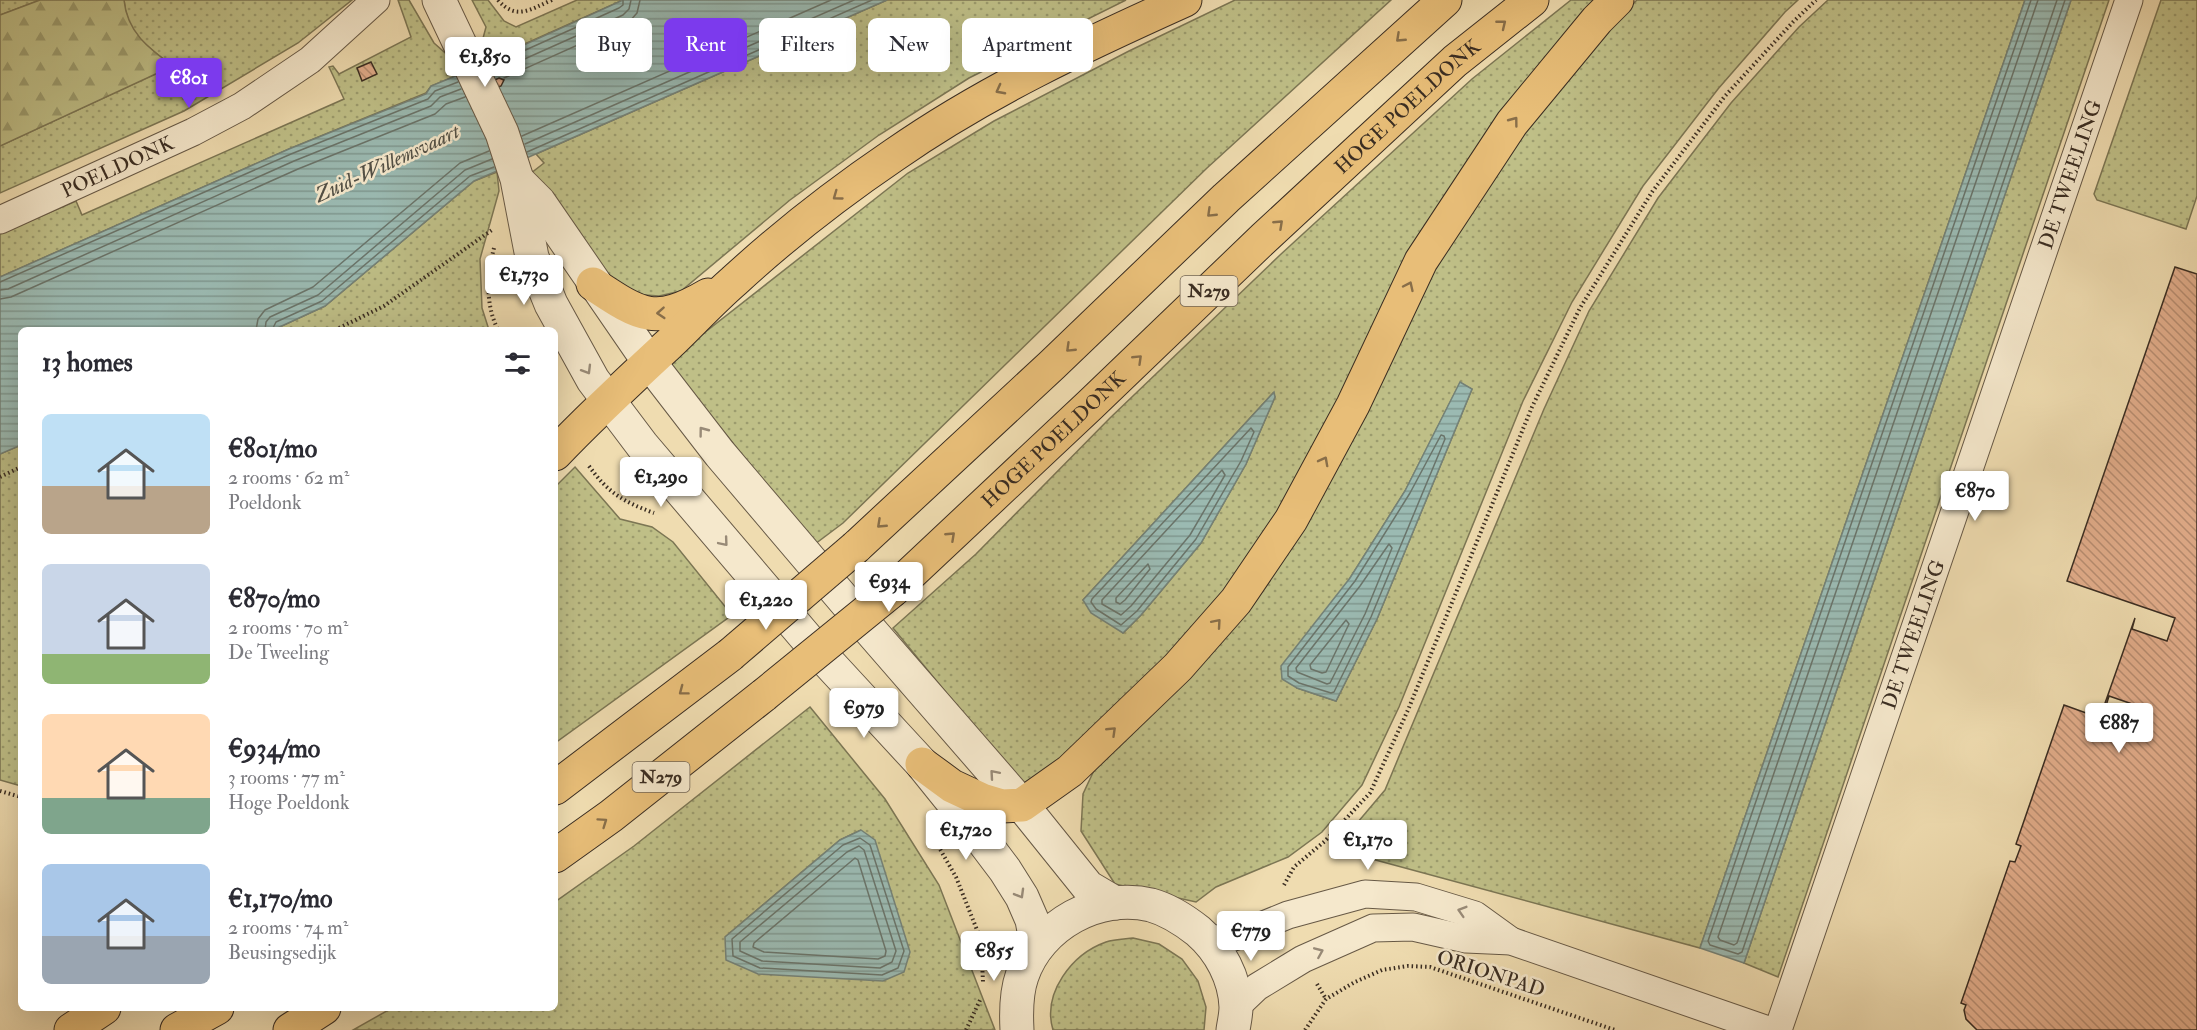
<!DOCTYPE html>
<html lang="en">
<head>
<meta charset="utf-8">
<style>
	body { margin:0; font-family:"IM FELL Double Pica",serif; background:#f7f7f7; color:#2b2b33; height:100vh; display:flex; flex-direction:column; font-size:22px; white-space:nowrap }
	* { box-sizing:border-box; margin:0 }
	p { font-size:20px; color:#7c7c81 }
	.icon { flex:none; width:33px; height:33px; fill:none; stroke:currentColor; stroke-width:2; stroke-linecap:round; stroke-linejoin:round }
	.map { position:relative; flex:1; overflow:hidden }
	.details { position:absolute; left:18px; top:327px; width:540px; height:684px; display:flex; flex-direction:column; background:#fff; border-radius:9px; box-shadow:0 6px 24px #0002 }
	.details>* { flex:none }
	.banner { position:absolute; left:576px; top:18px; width:570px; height:54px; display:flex; gap:12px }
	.price { position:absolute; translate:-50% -51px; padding:0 14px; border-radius:6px; background:#fff; color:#222; font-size:20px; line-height:39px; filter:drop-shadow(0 2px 3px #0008) }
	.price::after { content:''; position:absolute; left:50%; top:36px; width:18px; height:14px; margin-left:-9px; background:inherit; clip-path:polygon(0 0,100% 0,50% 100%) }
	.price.current { background:#7c3aed; color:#fff }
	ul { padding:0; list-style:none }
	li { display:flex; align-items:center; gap:18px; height:150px; padding:0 24px }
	li span { display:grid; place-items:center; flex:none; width:168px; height:120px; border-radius:9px; color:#555 }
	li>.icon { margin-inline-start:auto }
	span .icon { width:72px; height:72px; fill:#fffc; stroke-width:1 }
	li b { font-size:26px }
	h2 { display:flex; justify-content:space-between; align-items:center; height:72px; padding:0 24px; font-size:26px }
	.chip { padding:0 21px; border-radius:9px; background:#fff; box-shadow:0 6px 24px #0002; font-size:21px; line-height:54px }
	.chip.current { background:#7c3aed; color:#fff }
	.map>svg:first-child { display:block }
	.grass { fill:url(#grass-dots); stroke:#7c7654; stroke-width:1.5; fill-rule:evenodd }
	.forest { fill:url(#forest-firs); stroke:#7c7654; stroke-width:1.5 }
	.water { fill:url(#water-rules); stroke:#748278; stroke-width:1.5 }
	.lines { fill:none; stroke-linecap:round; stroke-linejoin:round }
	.shore { stroke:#6a746a; stroke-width:1.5 }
	.building { fill:url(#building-back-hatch); stroke:#3a2d22; stroke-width:1.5 }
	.minor-casing { stroke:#675946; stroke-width:29 }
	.tertiary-casing { stroke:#675946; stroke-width:35 }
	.trunk-casing { stroke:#3a2d22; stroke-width:35 }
	.path { stroke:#3a2d22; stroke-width:4; stroke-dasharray:1.5 3; stroke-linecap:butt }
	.minor { stroke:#f5e8cc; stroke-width:27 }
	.tertiary { stroke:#f5e8cc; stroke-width:33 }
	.trunk { stroke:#e8be78; stroke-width:33 }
	.trunk-bridge-casing { stroke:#3a2d22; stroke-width:35; stroke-linecap:butt }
	.trunk-bridge { stroke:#e8be78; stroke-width:33 }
	.oneway { stroke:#886e49 }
	.oneway2 { stroke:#988a77 }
	.labels { text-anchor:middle; stroke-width:5; stroke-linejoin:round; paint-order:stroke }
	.shield { fill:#f5e8cc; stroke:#726555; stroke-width:1.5 }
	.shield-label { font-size:18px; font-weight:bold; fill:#3a2d22 }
	.street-label { font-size:20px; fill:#3a2d22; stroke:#f5e8cc }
	.water-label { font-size:21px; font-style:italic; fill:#525046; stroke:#f5e8cc }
</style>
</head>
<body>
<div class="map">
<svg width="2197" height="1030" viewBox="0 0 2197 1030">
	<defs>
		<pattern id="grass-dots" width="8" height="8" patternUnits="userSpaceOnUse" patternTransform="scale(1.5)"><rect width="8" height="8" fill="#bfbf87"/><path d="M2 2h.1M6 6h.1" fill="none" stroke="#9c9c6e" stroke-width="1.8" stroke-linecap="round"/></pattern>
		<pattern id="forest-firs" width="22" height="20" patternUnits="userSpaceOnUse" patternTransform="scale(1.5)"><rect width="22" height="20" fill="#bfbf87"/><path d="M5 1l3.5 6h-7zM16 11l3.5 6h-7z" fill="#9c9c6e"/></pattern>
		<pattern id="water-rules" width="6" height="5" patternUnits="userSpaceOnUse" patternTransform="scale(1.5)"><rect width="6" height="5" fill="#9bbab2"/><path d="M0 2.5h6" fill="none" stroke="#7f9890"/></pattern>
		<pattern id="building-back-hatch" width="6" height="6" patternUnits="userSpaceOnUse" patternTransform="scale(1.5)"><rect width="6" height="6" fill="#e2ad8b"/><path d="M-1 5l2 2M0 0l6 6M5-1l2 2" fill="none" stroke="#b88d71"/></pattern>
	</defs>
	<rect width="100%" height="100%" fill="#efdcb0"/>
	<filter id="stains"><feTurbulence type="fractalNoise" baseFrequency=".00333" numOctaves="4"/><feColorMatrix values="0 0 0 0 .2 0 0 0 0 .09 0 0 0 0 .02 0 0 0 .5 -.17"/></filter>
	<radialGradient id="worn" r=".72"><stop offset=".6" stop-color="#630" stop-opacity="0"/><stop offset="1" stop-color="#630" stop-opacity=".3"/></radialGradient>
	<!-- grass -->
	<g class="grass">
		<polygon points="0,0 40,0 0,15"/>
		<path d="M124,0H352L298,43L184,111L0,193V146L172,66C148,45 127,37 124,0Z"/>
		<polygon points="398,0 409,0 434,43 452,59 458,75 431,86 426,93 289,149 0,277 0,234 76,201 82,215 344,99 329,67 333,66 339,74 411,37"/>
		<polygon points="472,0 488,0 504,21 516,27 577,0 623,0 486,61 482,42 486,27"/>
		<polygon points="887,0 1126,0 969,78 879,135 790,200 681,291 659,296 632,294 612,283 530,174 544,163 536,154"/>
		<polygon points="1235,0 1391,0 1207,168 843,523 815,544 667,362 908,173 994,121 1129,51"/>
		<path d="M1571,0H1599L1226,594L1080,746L1023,786L893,628L976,554L1110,418L1280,255L1472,79ZM1273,393L1275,397L1246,464L1201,543L1141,615L1123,633L1083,600Z"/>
		<path d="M1637,0H1798L1785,12L1718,89L1643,186L1572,302L1523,401L1399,707L1362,785L1322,832L1288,857L1216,887L1196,902L1115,884L1081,831L1083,794L1097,764L1190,676L1432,267L1522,132L1605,30ZM1460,383L1472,389L1377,619L1336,701L1297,688L1350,578L1405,491Z"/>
		<polygon points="1828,0 2025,0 1700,948 1335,849 1385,790 1544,409 1589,311 1658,198 1731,103 1799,27"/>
		<polygon points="2071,0 2109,0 1778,977 1744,963"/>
		<polygon points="2161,0 2197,0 2197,196 2186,229 2097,200 2094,194"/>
		<polygon points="497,172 499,191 480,259 482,308 489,330 273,330 325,306 474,181"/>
		<polygon points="21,445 21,786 0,780 0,454"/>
		<polygon points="575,467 620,519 652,527 673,542 732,615 555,743 555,487"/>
		<path d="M810,707L885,799L939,885L995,1030H353L392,1008H555V902L634,846ZM861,830L725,937L840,840Z"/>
		<path d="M1133,938L1159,944L1182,959L1198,981L1206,1007L1204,1030H1053C1042,993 1072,954 1106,942C1114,939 1125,939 1133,938Z"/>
	</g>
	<!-- forest -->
	<path class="forest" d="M40,0H124C127,32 149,49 173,66L0,146V15Z"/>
	<!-- water -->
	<g class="water">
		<polygon points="623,0 887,0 474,181 325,306 273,330 21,330 21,445 0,454 0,277 289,149 426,94 431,86 458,75"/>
		<polygon points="2025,0 2071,0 1744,963 1700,948"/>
		<polygon points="1460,382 1472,389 1377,619 1336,701 1297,688 1282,679 1281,666 1350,578 1405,491"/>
		<polygon points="1274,392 1275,397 1246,464 1201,543 1141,615 1123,633 1091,613 1083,600"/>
		<polygon points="861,830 875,840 910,952 904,972 883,981 758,974 726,960 725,937 840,840"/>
	</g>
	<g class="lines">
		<!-- shore -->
		<g class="shore">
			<polyline points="2031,0 1708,941 1710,945 1738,954 1742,952 2065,0"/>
			<polyline points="2038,0 1718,937 1720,940 1734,945 1737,943 2057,0"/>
			<polyline points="490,66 619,8 623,5 623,0"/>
			<polyline points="493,73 623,15 629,9 631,0"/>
			<polyline points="504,78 629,22 637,13 640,0"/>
			<polyline points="522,136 831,0"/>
			<polyline points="525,144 854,0"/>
			<polyline points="527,152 872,0"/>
			<polyline points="0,282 291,154 428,99 435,91 458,82"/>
			<polyline points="0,290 8,289 294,161 431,106 440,97 461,89"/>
			<polyline points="0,299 11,297 298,169 435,114 446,104 465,97"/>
			<polyline points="256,330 258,319 265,310 313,287 460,163 489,151"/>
			<polyline points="265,330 266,322 270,317 318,295 465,170 492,159"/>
			<polyline points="272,330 276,322 322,301 470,176 494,167"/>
			<polygon points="1251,428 1254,432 1241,461 1196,539 1137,611 1121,625 1096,609 1091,602 1092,599"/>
			<polygon points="1441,435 1444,436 1445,439 1371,617 1334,692 1331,693 1299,683 1288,676 1288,667 1355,581 1410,493"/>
			<polygon points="1222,470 1225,475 1190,535 1131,606 1121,615 1102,604 1102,600"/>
			<polygon points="1389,544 1392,548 1365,614 1330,683 1327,684 1297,672 1296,668 1360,586"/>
			<polygon points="1148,564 1150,569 1125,600 1120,604 1116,602 1116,598"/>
			<polygon points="1346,620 1349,624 1326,672 1322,673 1311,669 1310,665"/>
			<polygon points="860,838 870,845 904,951 898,968 882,975 760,968 733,956 732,939 843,845"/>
			<polygon points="859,846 864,850 896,951 892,962 880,968 762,961 740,951 740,942 847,852"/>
			<polygon points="855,858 858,860 886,951 885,956 878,959 764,952 753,947 754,943"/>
		</g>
	</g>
	<!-- building -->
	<g class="building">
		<polygon points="371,62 377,74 362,81 357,68"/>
		<polygon points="499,78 504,80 501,86 470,99 466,96 468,92"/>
		<polygon points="2175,267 2197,274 2197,1030 1977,1030 1966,1019 1964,1010 1966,1005 1961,1003 2010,861 2015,862 2021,846 2016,844 2064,705 2136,731 2144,708 2109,696 2106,706 2104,706 2135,618 2132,629 2167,641 2175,618 2067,581"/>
	</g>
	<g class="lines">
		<defs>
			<g id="minor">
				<path id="s1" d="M0,220L193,132L242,106L310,60L376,0"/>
				<polyline points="1209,940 1234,937 1288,915 1365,894 1416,897 1475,915 1511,941"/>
				<polyline points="1236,1007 1257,987 1303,959 1373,928 1413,927 1466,939 1511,941 1768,1030"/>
				<path id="s2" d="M1778,1030L2129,0"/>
			</g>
			<g id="tertiary">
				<polyline points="439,0 502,133 517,179 532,257 551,304 593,380 642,445 814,647 922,764 968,821 1005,870 1022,897 1032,920 1037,947"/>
				<polyline points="520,183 539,202 649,362 720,454 856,614 1022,805 1088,887 1115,903"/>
				<path d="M1017,1030C1016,1012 1016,993 1022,976C1039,925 1099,892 1151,905C1169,910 1184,920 1198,931C1220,950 1235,978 1236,1007C1236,1015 1234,1023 1233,1030"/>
			</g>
			<g id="trunk">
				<path d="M593,284C641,316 655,326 708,295"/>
				<path d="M555,454C592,415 630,380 669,344C691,323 711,301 734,281C784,235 838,193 894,155C984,92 1085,45 1185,0"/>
				<polyline points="856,547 1052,365 1226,198 1445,0"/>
				<path id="s3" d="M893,590L1090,405L1264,238L1455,61L1532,0"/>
				<polyline points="922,764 952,786 982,800 1002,806 1022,805 1070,771 1178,667 1236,601 1291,520 1353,405 1421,261 1512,123 1597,20 1617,0"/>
				<polyline points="555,788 730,655"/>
				<polyline points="555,856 611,816 764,695"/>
				<polyline points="71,1030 104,1008"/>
				<polyline points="177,1030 217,1008"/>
				<polyline points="290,1030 324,1008"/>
			</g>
		</defs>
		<!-- minor casing -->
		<use href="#minor" class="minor-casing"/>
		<!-- tertiary casing -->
		<use href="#tertiary" class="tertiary-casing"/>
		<!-- trunk casing -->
		<use href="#trunk" class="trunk-casing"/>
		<!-- path -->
		<g class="path">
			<path d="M498,0C516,21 531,9 552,0"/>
			<path d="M494,248C487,275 485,304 498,330"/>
			<polyline points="335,330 384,306 492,230"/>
			<path d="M589,466C608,493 624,502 654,513"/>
			<polyline points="0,477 21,467"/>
			<polyline points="0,791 21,797"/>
			<polyline points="929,830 956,877 981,940 983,982"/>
			<polyline points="1284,885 1294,867 1325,841 1370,793 1408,710 1532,407 1580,308 1652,192 1725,96 1793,22 1816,0"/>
			<polyline points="1317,984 1326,999"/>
			<polyline points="966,1030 981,998"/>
			<polyline points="1305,1030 1326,999 1355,982 1382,970 1408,966 1430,967 1615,1030"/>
		</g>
		<!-- minor -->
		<use href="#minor" class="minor"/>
		<!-- tertiary -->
		<use href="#tertiary" class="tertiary"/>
		<!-- trunk -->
		<use href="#trunk" class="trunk"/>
		<defs>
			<g id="trunk-bridge">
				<polyline points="730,655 856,547"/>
				<polyline points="764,695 893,590"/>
			</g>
		</defs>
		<!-- trunk-bridge casing -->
		<use href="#trunk-bridge" class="trunk-bridge-casing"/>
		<!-- trunk-bridge -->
		<use href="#trunk-bridge" class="trunk-bridge"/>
	</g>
	<!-- one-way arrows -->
	<defs><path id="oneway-chevron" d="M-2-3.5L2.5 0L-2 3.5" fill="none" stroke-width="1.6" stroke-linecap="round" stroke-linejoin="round" transform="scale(1.5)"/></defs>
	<g class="oneway">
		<use href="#oneway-chevron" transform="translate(1502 24) rotate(-39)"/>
		<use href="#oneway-chevron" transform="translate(1400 38) rotate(137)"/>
		<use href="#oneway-chevron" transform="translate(1000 90) rotate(152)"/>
		<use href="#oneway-chevron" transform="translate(1514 121) rotate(-53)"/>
		<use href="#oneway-chevron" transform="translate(837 196) rotate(144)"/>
		<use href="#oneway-chevron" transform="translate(1211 213) rotate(136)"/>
		<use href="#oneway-chevron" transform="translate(1279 224) rotate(-43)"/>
		<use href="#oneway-chevron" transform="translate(1409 286) rotate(-65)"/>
		<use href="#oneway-chevron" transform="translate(661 313) rotate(176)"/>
		<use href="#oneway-chevron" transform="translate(1070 348) rotate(136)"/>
		<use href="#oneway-chevron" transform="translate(1138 359) rotate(-44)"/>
		<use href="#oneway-chevron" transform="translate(1324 461) rotate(-62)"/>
		<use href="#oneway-chevron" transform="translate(881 524) rotate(137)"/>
		<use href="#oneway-chevron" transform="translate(951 536) rotate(-43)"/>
		<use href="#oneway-chevron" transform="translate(1217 623) rotate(-49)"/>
		<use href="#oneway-chevron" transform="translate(683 691) rotate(143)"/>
		<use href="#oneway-chevron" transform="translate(1112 731) rotate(-44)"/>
		<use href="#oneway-chevron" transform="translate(603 822) rotate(-35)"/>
	</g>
	<g class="oneway2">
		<use href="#oneway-chevron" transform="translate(587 370) rotate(59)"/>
		<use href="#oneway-chevron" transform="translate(703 431) rotate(-127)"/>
		<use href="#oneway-chevron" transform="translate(724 542) rotate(50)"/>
		<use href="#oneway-chevron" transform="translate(994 774) rotate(-131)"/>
		<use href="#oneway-chevron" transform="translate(1020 894) rotate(60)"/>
		<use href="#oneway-chevron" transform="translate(1462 911) rotate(-163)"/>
		<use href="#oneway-chevron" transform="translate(1319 952) rotate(-23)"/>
	</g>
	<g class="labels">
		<!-- shield labels -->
		<g class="shield">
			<rect x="1180.5" y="276" width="57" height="30" rx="4.5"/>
			<rect x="632.5" y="762" width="57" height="30" rx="4.5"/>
		</g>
		<g class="shield-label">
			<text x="1209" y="297">N279</text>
			<text x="661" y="783">N279</text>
		</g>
		<!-- street labels -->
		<g class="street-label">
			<text dy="7" stroke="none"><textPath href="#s3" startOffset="706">HOGE POELDONK</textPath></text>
			<text dy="7" stroke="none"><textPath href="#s1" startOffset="129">POELDONK</textPath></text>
			<text dy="7" stroke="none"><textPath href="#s2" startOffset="904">DE TWEELING</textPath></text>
			<text dy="7" stroke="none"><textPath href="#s3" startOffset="220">HOGE POELDONK</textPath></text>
			<text dy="7" stroke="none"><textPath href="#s2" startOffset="418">DE TWEELING</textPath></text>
			<text transform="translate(1491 973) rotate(18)" y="7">ORIONPAD</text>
		</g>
		<!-- water labels -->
		<g class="water-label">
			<text transform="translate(387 163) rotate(-25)" y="7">Zuid-Willemsvaart</text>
		</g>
	</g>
	<rect width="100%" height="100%" filter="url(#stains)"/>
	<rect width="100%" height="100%" fill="url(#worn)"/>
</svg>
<b class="price" style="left:485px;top:88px">€1,850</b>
<b class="price current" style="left:189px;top:109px">€801</b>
<b class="price" style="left:524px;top:306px">€1,730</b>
<b class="price" style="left:661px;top:508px">€1,290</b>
<b class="price" style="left:1975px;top:522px">€870</b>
<b class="price" style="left:889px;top:613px">€934</b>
<b class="price" style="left:766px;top:631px">€1,220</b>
<b class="price" style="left:864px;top:739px">€979</b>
<b class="price" style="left:2119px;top:754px">€887</b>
<b class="price" style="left:966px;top:861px">€1,720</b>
<b class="price" style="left:1368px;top:871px">€1,170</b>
<b class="price" style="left:1251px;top:962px">€779</b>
<b class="price" style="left:994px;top:982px">€855</b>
<div class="banner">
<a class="chip">Buy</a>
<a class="chip current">Rent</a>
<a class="chip">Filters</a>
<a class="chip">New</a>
<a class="chip">Apartment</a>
</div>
<section class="details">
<h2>13 homes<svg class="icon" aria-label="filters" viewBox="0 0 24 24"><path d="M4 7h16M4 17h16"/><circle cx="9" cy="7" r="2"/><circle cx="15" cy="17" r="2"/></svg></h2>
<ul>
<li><span style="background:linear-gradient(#bfe0f5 60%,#b9a48a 0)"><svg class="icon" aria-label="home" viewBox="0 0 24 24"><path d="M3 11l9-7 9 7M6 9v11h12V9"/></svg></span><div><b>€801/mo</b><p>2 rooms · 62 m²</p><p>Poeldonk</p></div></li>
<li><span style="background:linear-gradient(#c9d6e8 75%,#8fb573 0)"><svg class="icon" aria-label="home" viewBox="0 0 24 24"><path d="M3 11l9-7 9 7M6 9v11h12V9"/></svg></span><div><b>€870/mo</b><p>2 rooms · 70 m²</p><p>De Tweeling</p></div></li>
<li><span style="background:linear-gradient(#ffd9b3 70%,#7fa58c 0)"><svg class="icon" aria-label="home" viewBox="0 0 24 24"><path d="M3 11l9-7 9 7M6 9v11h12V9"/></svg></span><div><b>€934/mo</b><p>3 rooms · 77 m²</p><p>Hoge Poeldonk</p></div></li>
<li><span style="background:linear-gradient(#a9c7e8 60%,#9aa5b1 0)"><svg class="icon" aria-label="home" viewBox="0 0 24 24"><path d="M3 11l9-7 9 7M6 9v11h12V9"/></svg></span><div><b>€1,170/mo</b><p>2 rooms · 74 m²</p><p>Beusingsedijk</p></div></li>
</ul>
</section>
</div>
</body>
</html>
